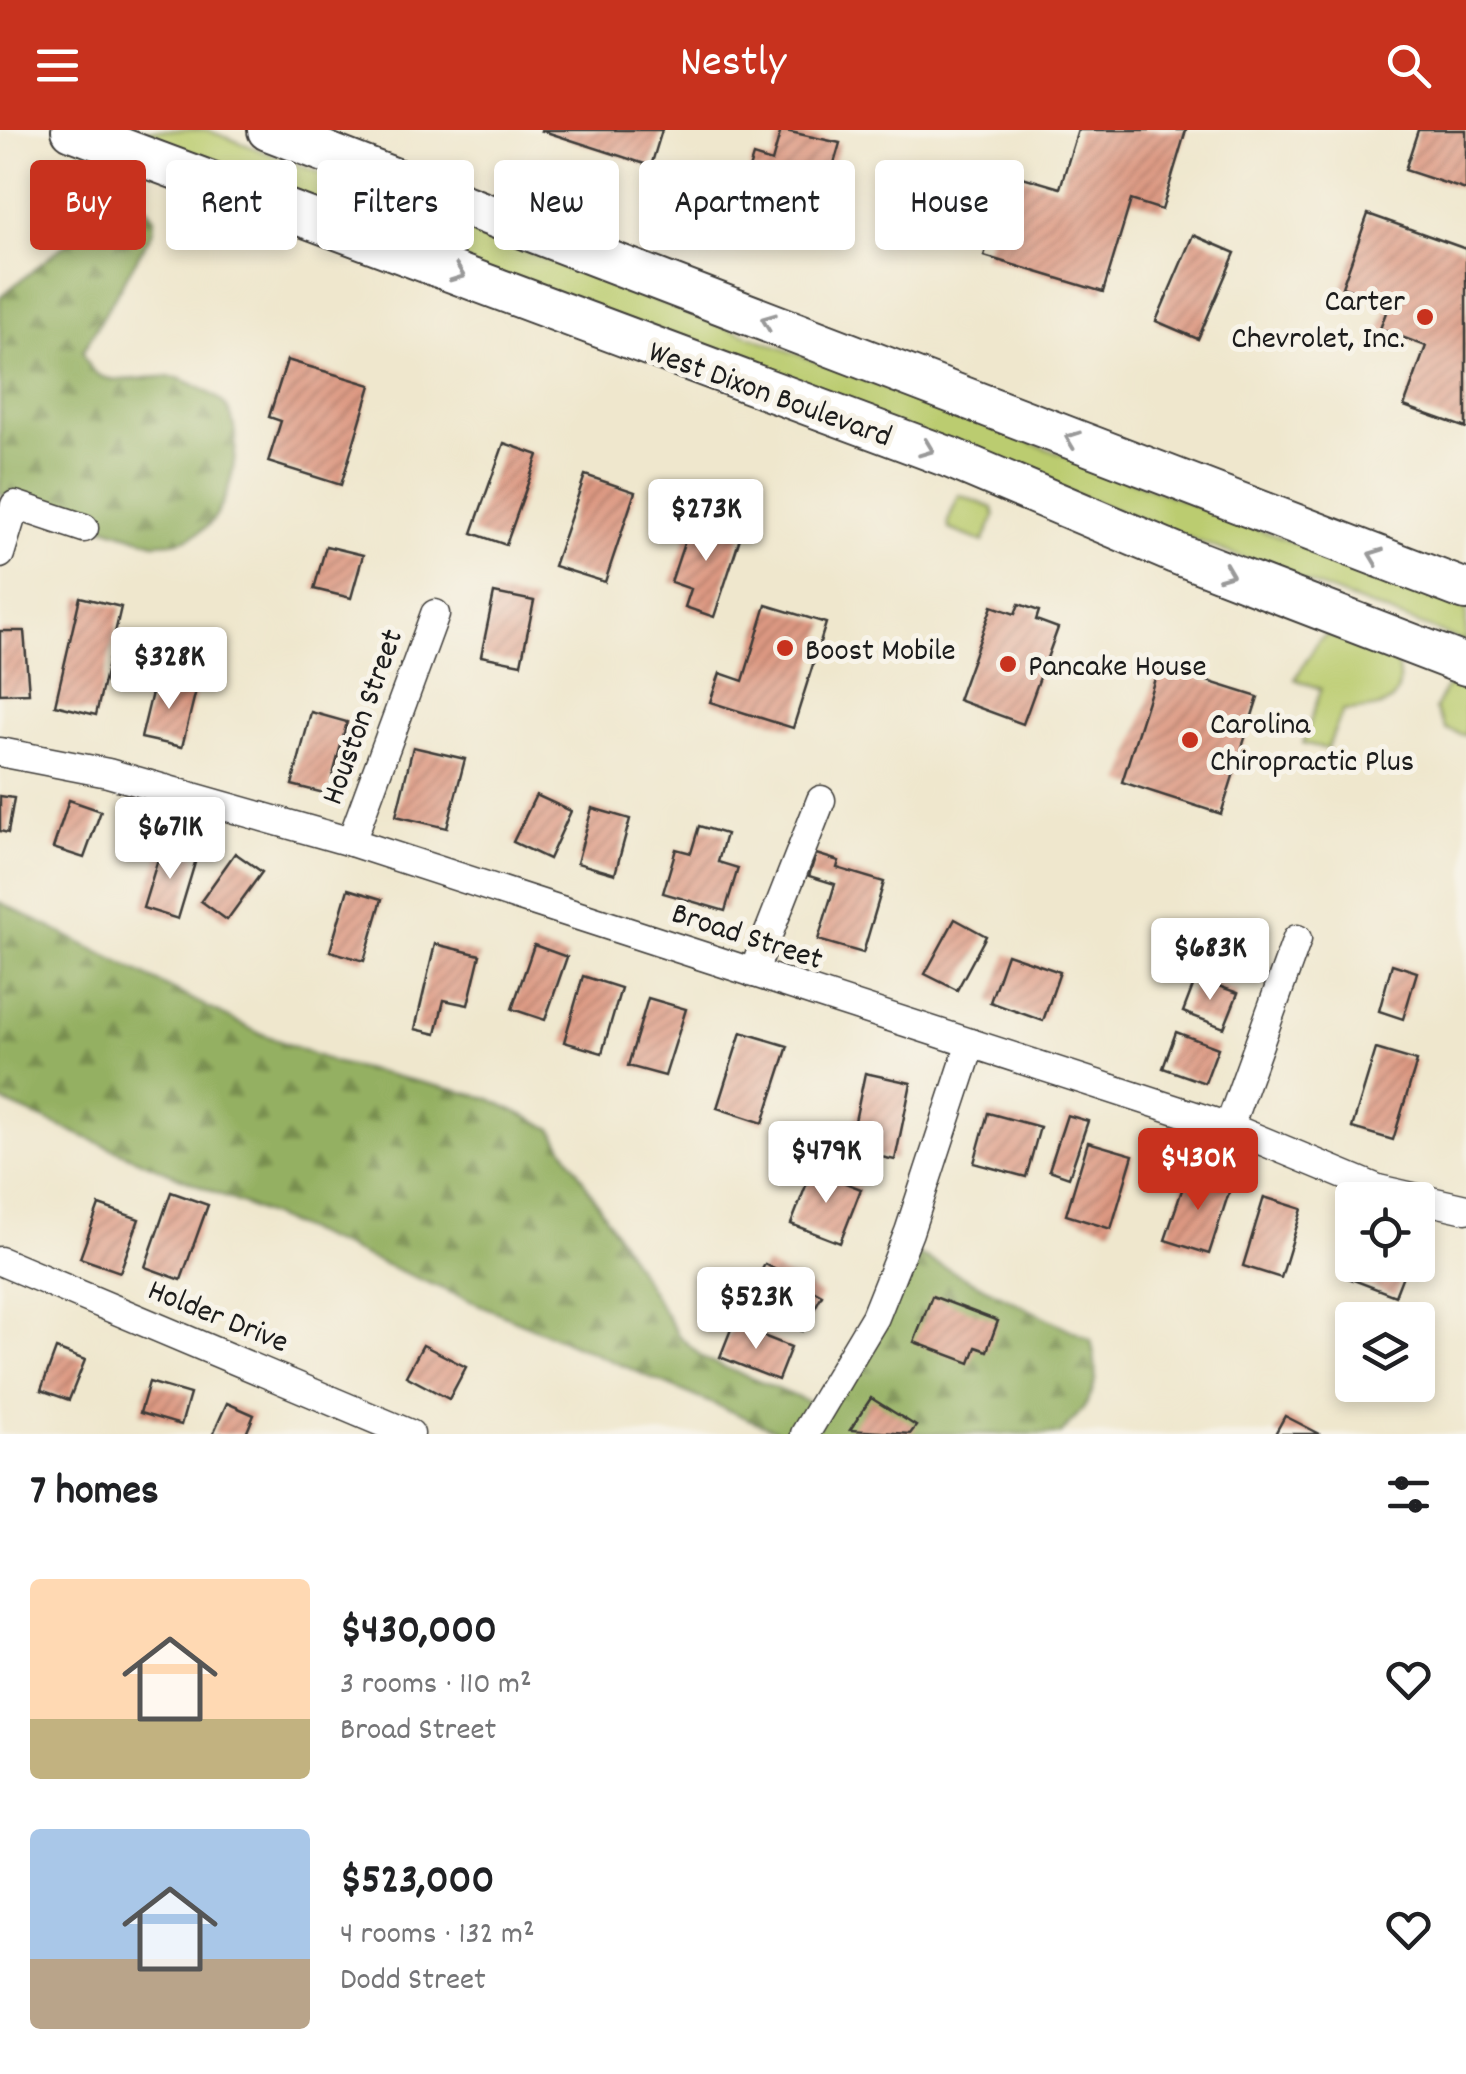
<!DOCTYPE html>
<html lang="en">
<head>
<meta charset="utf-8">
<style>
	body { margin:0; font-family:Dekko,sans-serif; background:#f6f6f6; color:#202124; height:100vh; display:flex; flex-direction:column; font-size:38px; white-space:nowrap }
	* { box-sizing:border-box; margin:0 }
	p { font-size:32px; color:#757577 }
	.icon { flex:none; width:55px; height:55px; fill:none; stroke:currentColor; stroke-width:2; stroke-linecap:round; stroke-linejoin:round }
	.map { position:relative; height:1304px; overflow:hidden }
	.side { display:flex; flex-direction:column; background:#fff; flex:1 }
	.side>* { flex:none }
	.hud { position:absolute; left:30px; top:30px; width:1408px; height:90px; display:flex; gap:20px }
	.fabs { position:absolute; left:1335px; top:1052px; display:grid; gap:20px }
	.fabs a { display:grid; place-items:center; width:100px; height:100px; border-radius:10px; background:#fff; box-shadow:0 5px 15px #0003; font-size:50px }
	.price { position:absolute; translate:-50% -85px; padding:0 22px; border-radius:10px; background:#fff; color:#222; font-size:32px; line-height:65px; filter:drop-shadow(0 2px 5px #0008) }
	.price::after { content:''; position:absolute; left:50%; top:60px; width:30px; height:22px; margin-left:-15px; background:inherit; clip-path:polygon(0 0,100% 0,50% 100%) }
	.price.selected { background:#c8321e; color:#fff }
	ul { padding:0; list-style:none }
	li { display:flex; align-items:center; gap:30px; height:250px; padding:0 30px }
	li span { display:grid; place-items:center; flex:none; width:280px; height:200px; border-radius:10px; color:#555 }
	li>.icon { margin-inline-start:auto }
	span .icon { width:120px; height:120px; fill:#fffc; stroke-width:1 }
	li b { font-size:42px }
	h2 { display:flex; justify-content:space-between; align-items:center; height:120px; padding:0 30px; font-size:42px }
	.tag { padding:0 35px; border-radius:10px; background:#fff; box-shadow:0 5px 15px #0003; font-size:35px; line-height:90px }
	.tag.selected { background:#c8321e; color:#fff }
	header { display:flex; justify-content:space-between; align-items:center; height:130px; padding:0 30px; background:#c8321e; color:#fff; font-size:45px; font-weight:600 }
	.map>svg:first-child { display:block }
	.green { fill:#bbcc6f; stroke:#6c7446; stroke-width:2.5 }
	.forest { fill:url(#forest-firs); stroke:#58663f; stroke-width:2.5 }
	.building { fill:url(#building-hatch) }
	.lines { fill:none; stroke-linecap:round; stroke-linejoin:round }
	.minor-casing { stroke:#3c3a37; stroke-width:31 }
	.highway-casing { stroke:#3c3a37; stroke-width:44 }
	.minor { stroke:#fff; stroke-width:28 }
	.highway { stroke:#fff; stroke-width:40 }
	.oneway { stroke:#999 }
	.poi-dot { fill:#c8321e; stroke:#f7f3e8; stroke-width:4 }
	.labels { text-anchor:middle; stroke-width:10; stroke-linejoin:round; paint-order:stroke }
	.poi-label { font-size:32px; fill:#1c1c1c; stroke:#f7f3e8; text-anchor:start }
	.street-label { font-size:32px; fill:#1c1c1c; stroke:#f7f3e8 }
</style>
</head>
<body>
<header><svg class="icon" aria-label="menu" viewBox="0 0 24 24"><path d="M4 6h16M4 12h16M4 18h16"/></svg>Nestly<svg class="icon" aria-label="search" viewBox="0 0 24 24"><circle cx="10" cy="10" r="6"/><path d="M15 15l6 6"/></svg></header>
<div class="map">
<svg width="1466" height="1304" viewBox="0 0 1466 1304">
	<defs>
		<pattern id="forest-firs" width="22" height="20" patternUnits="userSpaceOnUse" patternTransform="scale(2.5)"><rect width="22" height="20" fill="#94b062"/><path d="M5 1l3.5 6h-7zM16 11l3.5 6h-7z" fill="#788e50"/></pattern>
		<pattern id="building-hatch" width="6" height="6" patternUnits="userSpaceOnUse" patternTransform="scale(2.5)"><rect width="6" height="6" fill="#dd9982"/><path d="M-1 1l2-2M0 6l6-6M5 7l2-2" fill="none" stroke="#b27c6a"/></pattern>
	</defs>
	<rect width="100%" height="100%" fill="#f7f3e8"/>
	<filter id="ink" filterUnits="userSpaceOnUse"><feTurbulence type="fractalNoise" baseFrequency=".01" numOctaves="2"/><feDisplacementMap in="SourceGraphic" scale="20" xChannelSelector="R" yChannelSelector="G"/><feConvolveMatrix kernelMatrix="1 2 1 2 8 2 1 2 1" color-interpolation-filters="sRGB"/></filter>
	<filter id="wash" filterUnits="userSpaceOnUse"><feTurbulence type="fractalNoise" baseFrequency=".0048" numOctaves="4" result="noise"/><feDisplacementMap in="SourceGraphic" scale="40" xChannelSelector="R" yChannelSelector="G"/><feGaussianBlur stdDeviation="2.25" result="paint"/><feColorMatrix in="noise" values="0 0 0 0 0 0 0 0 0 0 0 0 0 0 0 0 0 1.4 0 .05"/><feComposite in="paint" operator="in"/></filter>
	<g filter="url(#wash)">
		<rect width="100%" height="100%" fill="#efe7cd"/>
		<!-- green -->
		<g class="green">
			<polygon points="103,0 207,0 1466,478 1466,512"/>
			<polygon points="959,365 993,378 995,386 983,412 949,399 948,391"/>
			<path d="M1328,504L1391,527C1398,534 1399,539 1399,549C1400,581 1367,579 1343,581L1327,619L1303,613L1321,559L1295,549L1319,510Z"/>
			<polygon points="1466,551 1466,606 1446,599 1435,579 1446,557"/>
		</g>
		<!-- forest -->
		<g class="forest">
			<path d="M135,77L147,79L154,88L153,101L83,221C93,269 145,241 177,248C188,251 218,266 225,275C247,303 231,377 205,398C189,411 174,413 154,413L0,364V167L90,94Z"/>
			<path d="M0,772L257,902L333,932L488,968L552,999L678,1205L704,1229L821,1277L903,1117L1091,1210C1102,1257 1093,1269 1061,1304H784L0,971Z"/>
		</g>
		<g id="blocks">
			<!-- building -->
			<g class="building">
				<polygon points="540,0 662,0 651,36"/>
				<polygon points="781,0 840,13 815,99 753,82 764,43 749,39 753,26 772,32"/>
				<polygon points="1078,0 1186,0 1162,80 1131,70 1103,162 984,126 1009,43 1060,58"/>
				<polygon points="1418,0 1466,0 1466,60 1405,40"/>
				<polygon points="1368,84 1466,119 1466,298 1404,276 1426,216 1380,199 1389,174 1342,157"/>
				<polygon points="1193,105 1235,123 1198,209 1156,191"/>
				<polygon points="287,230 371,255 341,355 268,332 281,291 269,287"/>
				<polygon points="504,313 538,325 506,415 472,403"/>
				<polygon points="585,345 635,362 605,452 554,436"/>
				<polygon points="693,386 742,402 714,487 685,477 691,459 671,452"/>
				<polygon points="326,416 363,425 351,468 314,459"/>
				<polygon points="494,463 534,471 521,534 481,526"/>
				<polygon points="80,467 121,477 96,585 55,575"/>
				<polygon points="1019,474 1039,481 1036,490 1058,498 1023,594 958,570 992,476 1015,484"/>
				<polygon points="766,475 826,493 793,598 710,572 720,543 743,551"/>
				<polygon points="0,501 24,501 29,563 0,564"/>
				<polygon points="1159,536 1258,567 1221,684 1122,652"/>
				<polygon points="156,546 197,556 182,617 141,608"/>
				<polygon points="311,582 347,592 328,664 292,655"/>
				<polygon points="413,617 465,629 447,698 396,686"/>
				<polygon points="536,665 571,681 549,729 513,712"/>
				<polygon points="0,666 14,668 8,703 0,701"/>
				<polygon points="69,670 101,681 84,728 53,718"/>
				<polygon points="592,678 630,689 615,744 577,733"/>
				<polygon points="699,696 726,704 718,732 738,738 725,781 663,763 676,719 691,723"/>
				<polygon points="162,716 197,726 178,789 143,778"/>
				<polygon points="235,723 262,742 227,790 201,771"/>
				<polygon points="816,724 839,731 837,738 884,752 863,823 818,810 835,754 809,746"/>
				<polygon points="348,759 382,769 364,831 330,821"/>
				<polygon points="955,789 986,806 957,860 925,844"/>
				<polygon points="435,814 480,825 468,875 444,870 436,904 415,899"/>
				<polygon points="534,815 567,827 545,890 512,879"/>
				<polygon points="1007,824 1060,842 1043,891 990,872"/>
				<polygon points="1392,834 1417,842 1403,889 1379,881"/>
				<polygon points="583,846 621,858 602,923 564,912"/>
				<polygon points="1196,848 1238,863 1224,898 1183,882"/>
				<polygon points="648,868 686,879 665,946 628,936"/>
				<polygon points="741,902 788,916 763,993 717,978"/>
				<polygon points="1176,902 1218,918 1205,953 1163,938"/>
				<polygon points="1376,919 1417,931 1393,1010 1352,998"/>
				<polygon points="865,943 911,953 895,1030 849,1020"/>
				<polygon points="988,983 1040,997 1026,1047 974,1033"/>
				<polygon points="1067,985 1088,991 1069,1047 1049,1040"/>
				<polygon points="1088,1012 1133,1025 1111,1099 1066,1085"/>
				<polygon points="812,1040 861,1059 840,1113 791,1094"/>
				<polygon points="1188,1042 1231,1056 1209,1124 1165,1110"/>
				<polygon points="171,1062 208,1075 181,1150 145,1137"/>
				<polygon points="1264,1067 1302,1079 1281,1148 1243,1136"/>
				<polygon points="99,1075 139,1089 120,1142 80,1128"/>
				<polygon points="1352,1122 1352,1135 1407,1135 1395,1166 1343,1146"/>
				<polygon points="765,1134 822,1165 802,1201 745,1171"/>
				<polygon points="932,1166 998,1191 987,1221 976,1217 970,1233 914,1212"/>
				<polygon points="733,1194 791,1217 778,1250 720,1227"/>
				<polygon points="423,1215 466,1237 449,1269 406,1246"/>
				<polygon points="56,1219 85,1230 69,1270 41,1260"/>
				<polygon points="149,1252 190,1264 181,1295 140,1283"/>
				<polygon points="871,1268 916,1296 910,1304 850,1300"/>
				<polygon points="227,1273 254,1285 246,1304 213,1304"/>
				<polygon points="1285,1286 1320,1304 1275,1304"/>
			</g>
		</g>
	</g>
	<g filter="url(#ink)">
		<use href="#blocks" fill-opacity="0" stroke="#3c3a37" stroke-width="2.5"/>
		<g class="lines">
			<defs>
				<g id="minor">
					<polyline points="0,424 15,375 84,398"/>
					<polyline points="0,622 108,643 351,712 1229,997 1378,1059 1466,1079"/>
					<polyline points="351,712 435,484"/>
					<polyline points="753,843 821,670"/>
					<polyline points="1229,997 1297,809"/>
					<polyline points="0,1131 410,1304"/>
					<polyline points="805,1304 875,1187 909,1102 971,913"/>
				</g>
				<g id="highway">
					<polyline points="72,0 951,328 1175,423 1466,535"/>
					<polyline points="268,0 1466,460"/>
				</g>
			</defs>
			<!-- minor casing -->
			<use href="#minor" class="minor-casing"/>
			<!-- highway casing -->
			<use href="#highway" class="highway-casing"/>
			<!-- minor -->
			<use href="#minor" class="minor"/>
			<!-- highway -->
			<use href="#highway" class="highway"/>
		</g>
		<!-- one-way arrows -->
		<defs><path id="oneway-chevron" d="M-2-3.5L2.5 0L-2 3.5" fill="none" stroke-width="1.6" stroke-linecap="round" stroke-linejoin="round" transform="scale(2.5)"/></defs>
		<g class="oneway">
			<use href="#oneway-chevron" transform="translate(458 144) rotate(21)"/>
			<use href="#oneway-chevron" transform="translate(768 191) rotate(-159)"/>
			<use href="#oneway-chevron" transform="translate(1072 309) rotate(-159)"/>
			<use href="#oneway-chevron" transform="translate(927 319) rotate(21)"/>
			<use href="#oneway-chevron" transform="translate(1375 426) rotate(-159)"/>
			<use href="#oneway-chevron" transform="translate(1227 443) rotate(22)"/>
		</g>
	</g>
	<!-- markers -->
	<g class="poi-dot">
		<circle cx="1425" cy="187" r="10"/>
		<circle cx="785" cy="518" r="10"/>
		<circle cx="1008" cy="534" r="10"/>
		<circle cx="1190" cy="610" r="10"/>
	</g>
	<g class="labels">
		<!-- poi labels -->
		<g class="poi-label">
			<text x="1405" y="180" text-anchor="end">Carter<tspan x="1405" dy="37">Chevrolet, Inc.</tspan></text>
			<text x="805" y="529">Boost Mobile</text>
			<text x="1028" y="545">Pancake House</text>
			<text x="1210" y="603">Carolina<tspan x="1210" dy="37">Chiropractic Plus</tspan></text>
		</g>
		<!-- street labels -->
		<g class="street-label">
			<text transform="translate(771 262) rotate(20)" y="11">West Dixon Boulevard</text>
			<text transform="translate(360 586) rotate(-70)" y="11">Houston Street</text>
			<text transform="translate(748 804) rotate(18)" y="11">Broad Street</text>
			<text transform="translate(219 1184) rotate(22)" y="11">Holder Drive</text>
		</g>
	</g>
</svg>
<div class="fabs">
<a><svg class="icon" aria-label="locate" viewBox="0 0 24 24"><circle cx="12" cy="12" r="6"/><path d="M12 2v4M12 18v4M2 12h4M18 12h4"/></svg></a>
<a><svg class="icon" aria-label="layers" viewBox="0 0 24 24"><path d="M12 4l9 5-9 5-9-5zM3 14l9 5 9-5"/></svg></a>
</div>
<b class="price" style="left:706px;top:434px">$273K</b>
<b class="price" style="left:169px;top:582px">$328K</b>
<b class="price" style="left:170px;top:752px">$671K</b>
<b class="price" style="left:1210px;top:873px">$683K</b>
<b class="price" style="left:826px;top:1076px">$479K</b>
<b class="price selected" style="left:1198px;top:1083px">$430K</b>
<b class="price" style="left:756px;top:1222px">$523K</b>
<div class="hud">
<a class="tag selected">Buy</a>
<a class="tag">Rent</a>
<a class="tag">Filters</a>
<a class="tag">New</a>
<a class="tag">Apartment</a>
<a class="tag">House</a>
</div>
</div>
<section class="side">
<h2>7 homes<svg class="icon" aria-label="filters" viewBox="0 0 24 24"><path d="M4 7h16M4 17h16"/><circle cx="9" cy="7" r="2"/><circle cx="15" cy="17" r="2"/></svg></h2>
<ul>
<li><span style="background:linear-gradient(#ffd9b3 70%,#c2b280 0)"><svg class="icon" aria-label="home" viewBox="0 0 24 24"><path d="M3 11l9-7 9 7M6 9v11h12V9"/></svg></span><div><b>$430,000</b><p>3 rooms · 110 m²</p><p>Broad Street</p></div><svg class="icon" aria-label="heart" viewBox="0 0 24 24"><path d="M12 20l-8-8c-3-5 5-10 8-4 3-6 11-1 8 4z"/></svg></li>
<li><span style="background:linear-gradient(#a9c7e8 65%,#b9a48a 0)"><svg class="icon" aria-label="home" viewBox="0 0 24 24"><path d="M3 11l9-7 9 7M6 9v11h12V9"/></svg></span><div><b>$523,000</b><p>4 rooms · 132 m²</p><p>Dodd Street</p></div><svg class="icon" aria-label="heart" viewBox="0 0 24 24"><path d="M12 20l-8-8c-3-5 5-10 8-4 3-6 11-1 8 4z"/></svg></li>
</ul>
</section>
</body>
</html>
